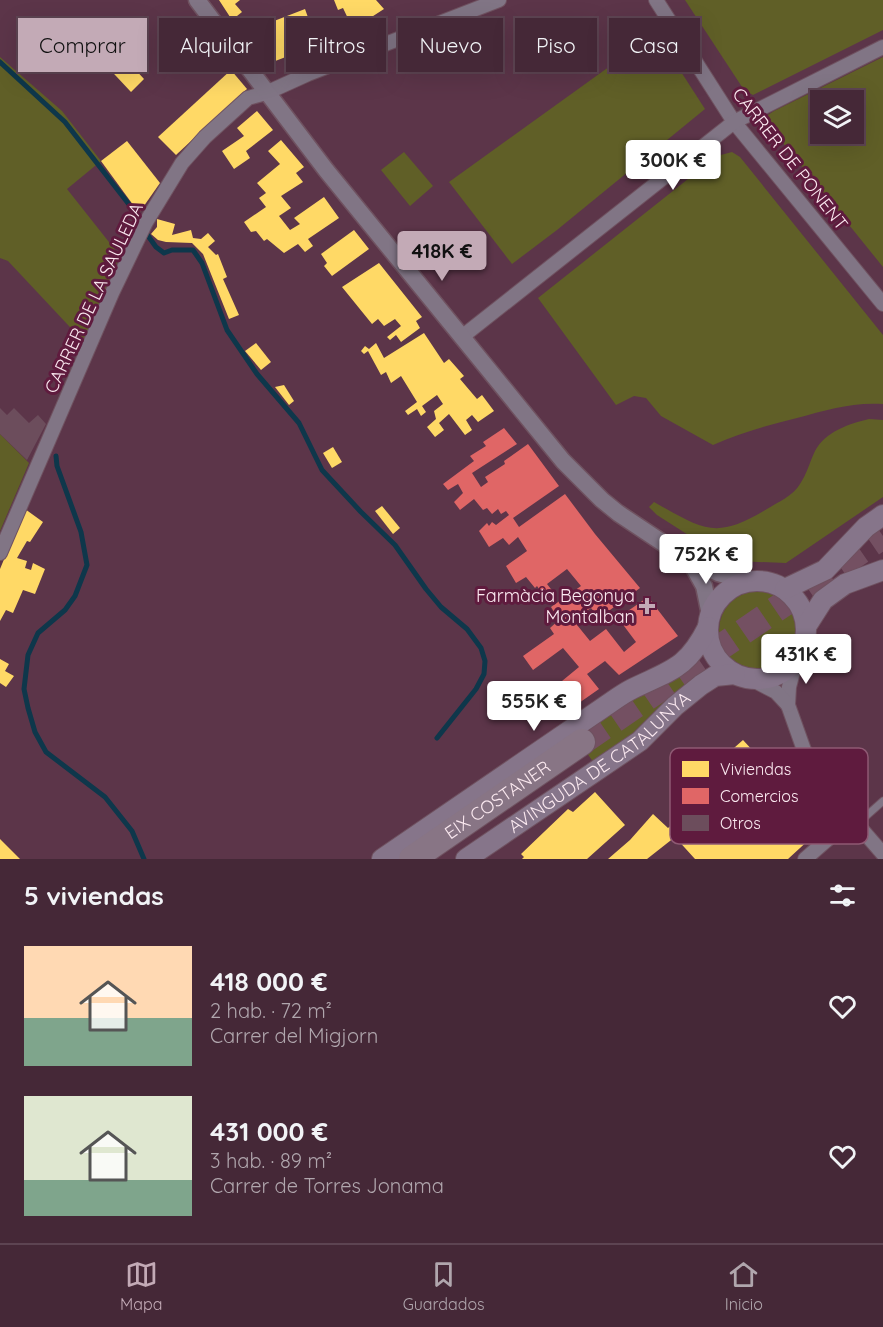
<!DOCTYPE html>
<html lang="es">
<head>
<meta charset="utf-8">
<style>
	body { margin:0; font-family:Quicksand,sans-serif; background:#4c303f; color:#f1f3f6; height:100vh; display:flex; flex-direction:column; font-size:22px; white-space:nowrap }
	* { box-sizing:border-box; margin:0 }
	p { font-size:20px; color:#b0a6ad }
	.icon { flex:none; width:33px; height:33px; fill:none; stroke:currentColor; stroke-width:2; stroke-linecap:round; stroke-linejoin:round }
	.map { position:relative; height:859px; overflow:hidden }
	.sheet { display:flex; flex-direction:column; background:#452837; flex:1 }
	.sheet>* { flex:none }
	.guide { position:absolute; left:18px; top:18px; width:848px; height:54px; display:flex; gap:12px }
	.controls { position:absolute; left:810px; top:90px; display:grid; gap:12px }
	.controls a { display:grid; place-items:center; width:54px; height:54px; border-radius:0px; background:#452837; box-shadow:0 6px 24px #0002,0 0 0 2px #5d4452; font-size:30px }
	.price { position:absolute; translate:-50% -51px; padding:0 14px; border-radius:6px; background:#fff; color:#222; font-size:20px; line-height:39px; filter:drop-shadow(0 2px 3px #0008) }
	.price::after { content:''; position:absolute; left:50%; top:36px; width:18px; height:14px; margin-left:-9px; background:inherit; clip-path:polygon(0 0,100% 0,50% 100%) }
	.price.current { background:#c3aab6; color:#111 }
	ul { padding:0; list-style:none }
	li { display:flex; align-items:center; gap:18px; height:150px; padding:0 24px }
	li span { display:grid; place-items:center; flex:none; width:168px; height:120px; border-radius:0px; color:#555 }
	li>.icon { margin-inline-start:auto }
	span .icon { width:72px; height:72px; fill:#fffc; stroke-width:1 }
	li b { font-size:26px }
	h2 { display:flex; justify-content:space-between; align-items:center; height:72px; padding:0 24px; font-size:26px }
	.tag { padding:0 21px; border-radius:0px; background:#452837; box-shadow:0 6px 24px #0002,0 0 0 2px #5d4452; font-size:21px; line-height:54px }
	.tag.current { background:#c3aab6; color:#111 }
	.dock { display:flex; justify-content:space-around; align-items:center; height:84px; border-top:2px solid #5d4452; background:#452837; font-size:16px; color:#b0a6ad }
	.dock a { display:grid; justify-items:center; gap:3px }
	.dock .current { color:#c3aab6 }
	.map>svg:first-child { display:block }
	.green { fill:#605f27; fill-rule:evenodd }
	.homes { fill:#ffd966; fill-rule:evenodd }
	.shops { fill:#e06666 }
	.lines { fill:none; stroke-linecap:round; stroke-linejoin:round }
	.stream { stroke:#0e374b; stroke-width:5 }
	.building { fill:#6c4d5c }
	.motorway-tunnel { stroke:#745062; stroke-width:26; stroke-dasharray:26 13; stroke-linecap:butt }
	.service-casing { stroke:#6f5260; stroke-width:9 }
	.minor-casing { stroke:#6f5260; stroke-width:16 }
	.tertiary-casing { stroke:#6f5260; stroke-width:19 }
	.secondary-casing { stroke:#6f5260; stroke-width:22 }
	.motorway-casing { stroke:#6f5260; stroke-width:28 }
	.service { stroke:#817585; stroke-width:7 }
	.minor { stroke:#817585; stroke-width:14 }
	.tertiary { stroke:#817585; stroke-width:16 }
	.secondary { stroke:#86758a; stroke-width:20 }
	.motorway { stroke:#887585; stroke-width:26 }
	.poi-dot { fill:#c3aab6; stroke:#5f1b3e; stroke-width:2 }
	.labels { text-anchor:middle; stroke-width:6; stroke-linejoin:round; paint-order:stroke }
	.street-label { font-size:18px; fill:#fbe9f0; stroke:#5f1b3e }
	.poi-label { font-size:18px; fill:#fbe9f0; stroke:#5f1b3e; text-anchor:end }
	.key { fill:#5f1b3e; stroke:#8e5973; stroke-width:1.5 }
	.key-label { font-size:16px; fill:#fbe9f0 }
</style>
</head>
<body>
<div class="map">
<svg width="883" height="859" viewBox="0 0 883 859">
	<rect width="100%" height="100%" fill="#5c3549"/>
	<!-- green -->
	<g class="green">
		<polygon points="685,0 883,0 883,30 753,95 744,90"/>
		<polygon points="656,33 705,109 557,230 512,264 449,182"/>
		<polygon points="0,57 62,111 101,161 67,189 120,256 83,341 8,261 0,258"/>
		<path d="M883,57V267L766,122L768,115L774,111ZM820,100H854V134H820Z"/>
		<polygon points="404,152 433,186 410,206 381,170"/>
		<path d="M732,152L740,157L883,335V404C852,402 826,410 797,418C768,425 740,433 713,445L661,416L646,398L634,396L616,405L538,298L717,156Z"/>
		<path d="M869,419L883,420V497L786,563L734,561L721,556L657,515L649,507L654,502C703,529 715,541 767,509C778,502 793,496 800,484C807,474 810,461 815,451C826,431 849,424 869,419Z"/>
		<polygon points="0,434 29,463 0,531"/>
		<circle cx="758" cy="630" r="39"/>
		<polygon points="692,668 699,677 654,719 594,763 576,738 628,702 667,685"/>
	</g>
	<!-- homes -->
	<g class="homes">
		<polygon points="219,0 240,0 235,4 242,12 232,20"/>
		<polygon points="334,0 376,0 384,9 353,29 343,8 338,10"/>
		<polygon points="305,9 310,23 302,26 308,40 302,42 301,39 287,44 291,55 270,63 256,28"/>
		<polygon points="110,51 116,59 121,54 144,79 131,92 101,60"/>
		<polygon points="231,70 247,89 176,155 158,137"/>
		<polygon points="257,111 273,130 246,151 250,158 234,169 222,151 244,136 237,128"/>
		<polygon points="281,140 304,167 296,173 303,182 281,196 291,208 279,216 290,230 300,224 294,218 324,197 339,218 308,239 313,246 305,252 298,244 284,253 267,239 264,241 256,231 251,232 244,222 266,207 259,198 266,193 257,183 280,164 268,151"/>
		<polygon points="127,141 160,183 139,213 101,161"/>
		<polygon points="157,219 175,224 172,235 191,230 193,238 201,239 208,233 215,241 208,247 216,255 218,254 227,277 223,279 239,315 229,319 203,254 192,243 166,242 158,240 151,234 157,227"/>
		<polygon points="354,230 369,249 332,276 324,266 327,263 321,254"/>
		<polygon points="379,263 422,317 416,321 420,328 401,342 396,335 390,340 387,337 401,326 395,319 384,326 378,319 372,324 342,287"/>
		<polygon points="424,333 444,363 449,359 464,376 460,379 477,399 482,395 494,411 478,422 472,415 466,420 472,430 465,435 449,414 439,423 444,430 435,437 427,427 436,419 434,411 443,404 437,395 422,406 426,412 421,416 417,409 408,415 405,411 417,402 401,376 391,383 386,372 381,375 368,351 364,354 361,351 365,346 369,349 376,343 384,358"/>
		<polygon points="256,343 271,362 261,370 245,351"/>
		<polygon points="284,385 294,401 289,405 275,387"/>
		<polygon points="333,447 342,462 332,468 323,453"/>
		<polygon points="382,506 400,528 393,534 375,511"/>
		<polygon points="25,509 43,522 30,542 27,541 17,558 27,561 25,568 31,570 33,563 45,569 35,594 23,590 13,613 6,610 0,621 0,569"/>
		<polygon points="0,659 9,664 5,671 14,676 6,687 0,683"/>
		<polygon points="743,740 755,753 751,757 757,763 745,774 751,780 746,785 743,781 707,815 679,786 697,769 701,773 723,751 726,755"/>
		<path d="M758,784L778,806L782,803L796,819L792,822L804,835L807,832L812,837L788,859H695L675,837L647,859H608L630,840L653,814L668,828L691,809L714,835L724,826L717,819ZM750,801L768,821L759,829L741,809Z"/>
		<polygon points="595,792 625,825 587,859 522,859 524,857 521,854 568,809 573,812"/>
		<polygon points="0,839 20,859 0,859"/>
	</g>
	<!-- shops -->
	<polygon class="shops" points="504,428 517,444 472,473 481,487 488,482 485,477 505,464 504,461 528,444 559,486 513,518 519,527 565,494 595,534 640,588 599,618 591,608 573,620 590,641 606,629 624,652 636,642 621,622 625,613 648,597 678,636 619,675 605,661 587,674 599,689 579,703 562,681 579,667 563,648 533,670 523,656 554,634 550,628 559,620 551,607 581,586 567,569 547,584 554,593 546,599 537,586 535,588 526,577 516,583 506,566 527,551 518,537 509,545 503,538 489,547 479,531 487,523 489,526 492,522 496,525 509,515 506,511 501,514 498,509 492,514 487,508 483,510 474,499 460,510 454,502 463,493 458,484 448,490 443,484 474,461 470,456 486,446 483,442"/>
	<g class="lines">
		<!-- stream -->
		<g class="stream">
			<polyline points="0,62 65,122 131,207 146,233 156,247 164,253 172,250 193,250 202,263 227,330 257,374 299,423 322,470 361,512 395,545 426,589 441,607 467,629 481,648 485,661 484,674 476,689 437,738"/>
			<polyline points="56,456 57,466 81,532 87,565 75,596 65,610 38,633 28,655 24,689 28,708 35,732 46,752 105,797 132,831 144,859"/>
		</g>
	</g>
	<!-- building -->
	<polygon class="building" points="0,408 7,415 14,408 29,423 38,415 46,424 27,460 0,434"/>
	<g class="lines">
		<!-- motorway-tunnel -->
		<polyline class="motorway-tunnel" points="582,742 883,536"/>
		<defs>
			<polyline id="service" points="856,825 883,801"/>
			<g id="minor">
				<polyline points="656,0 734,122 883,304"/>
				<polyline points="463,336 734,122 883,47"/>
				<polyline points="0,553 112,293 146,222 182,163 205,137 248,98 266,93 308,74 499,0"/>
				<polyline points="796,661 789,687 788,705 804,750 824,786 883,854"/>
				<polyline points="749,678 776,692 788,705"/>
				<polyline points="805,859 851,819"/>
			</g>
			<g id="tertiary">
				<polyline points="197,0 326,170 563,461 602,500 618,513 690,561 718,573 748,581"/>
				<polyline points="690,561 704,586 710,615"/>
			</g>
			<g id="secondary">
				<circle cx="757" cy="630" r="49"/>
				<polyline points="785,589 825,570 866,527 883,515"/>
				<polyline points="807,625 823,600 845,584 883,570"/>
				<path d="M382,859L604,707C613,701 622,694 632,689C671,670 687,669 708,627"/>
				<path id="s1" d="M466,859L640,741L675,706L701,685L715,676L735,674"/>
			</g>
			<g id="motorway">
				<path id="s2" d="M412,859L582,742"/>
			</g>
		</defs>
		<!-- service casing -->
		<use href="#service" class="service-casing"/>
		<!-- minor casing -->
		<use href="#minor" class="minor-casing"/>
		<!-- tertiary casing -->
		<use href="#tertiary" class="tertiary-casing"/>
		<!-- secondary casing -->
		<use href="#secondary" class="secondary-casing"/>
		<!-- motorway casing -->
		<use href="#motorway" class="motorway-casing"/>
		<!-- service -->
		<use href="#service" class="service"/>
		<!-- minor -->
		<use href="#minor" class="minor"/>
		<!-- tertiary -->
		<use href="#tertiary" class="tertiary"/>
		<!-- secondary -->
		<use href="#secondary" class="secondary"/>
		<!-- motorway -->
		<use href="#motorway" class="motorway"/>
	</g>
	<!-- markers -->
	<path class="poi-dot" d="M644 597h6v6h6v6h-6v6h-6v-6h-6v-6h6z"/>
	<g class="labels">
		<!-- street labels -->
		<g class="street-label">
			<text transform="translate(790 159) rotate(52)" y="6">CARRER DE PONENT</text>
			<text transform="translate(94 298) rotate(-65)" y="6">CARRER DE LA SAULEDA</text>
			<text dy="6" stroke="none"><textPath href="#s1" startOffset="165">AVINGUDA DE CATALUNYA</textPath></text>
			<text dy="6" stroke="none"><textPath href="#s2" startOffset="104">EIX COSTANER</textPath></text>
		</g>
		<!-- poi labels -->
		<g class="poi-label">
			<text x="635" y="602">Farmàcia Begonya<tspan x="635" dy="21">Montalban</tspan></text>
		</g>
	</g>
	<!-- legend -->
	<rect x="670" y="748" width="198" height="96" rx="9" class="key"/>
	<rect x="682" y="761" width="27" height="16" fill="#ffd966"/>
	<rect x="682" y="788" width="27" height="16" fill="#e06666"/>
	<rect x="682" y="815" width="27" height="16" fill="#6c4d5c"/>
	<g class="key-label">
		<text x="720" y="775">Viviendas</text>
		<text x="720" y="802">Comercios</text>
		<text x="720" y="829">Otros</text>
	</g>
</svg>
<div class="controls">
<a><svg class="icon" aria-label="layers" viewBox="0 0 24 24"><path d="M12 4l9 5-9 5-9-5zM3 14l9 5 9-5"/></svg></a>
</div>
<b class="price" style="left:673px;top:191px">300K €</b>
<b class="price current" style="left:442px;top:282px">418K €</b>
<b class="price" style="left:706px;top:585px">752K €</b>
<b class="price" style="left:806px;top:685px">431K €</b>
<b class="price" style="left:534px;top:732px">555K €</b>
<div class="guide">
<a class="tag current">Comprar</a>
<a class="tag">Alquilar</a>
<a class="tag">Filtros</a>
<a class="tag">Nuevo</a>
<a class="tag">Piso</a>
<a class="tag">Casa</a>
</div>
</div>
<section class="sheet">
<h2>5 viviendas<svg class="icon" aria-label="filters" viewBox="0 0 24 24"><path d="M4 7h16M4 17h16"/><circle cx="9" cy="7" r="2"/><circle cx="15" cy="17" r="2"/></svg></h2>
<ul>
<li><span style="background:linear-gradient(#ffd9b3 60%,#7fa58c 0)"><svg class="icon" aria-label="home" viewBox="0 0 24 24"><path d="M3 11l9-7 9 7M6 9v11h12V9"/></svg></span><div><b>418 000 €</b><p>2 hab. · 72 m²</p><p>Carrer del Migjorn</p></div><svg class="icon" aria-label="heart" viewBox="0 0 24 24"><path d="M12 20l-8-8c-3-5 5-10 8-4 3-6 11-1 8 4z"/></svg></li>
<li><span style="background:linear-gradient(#dfe7d0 70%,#7fa58c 0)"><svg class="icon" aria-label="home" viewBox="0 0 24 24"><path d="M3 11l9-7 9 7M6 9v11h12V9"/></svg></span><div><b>431 000 €</b><p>3 hab. · 89 m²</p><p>Carrer de Torres Jonama</p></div><svg class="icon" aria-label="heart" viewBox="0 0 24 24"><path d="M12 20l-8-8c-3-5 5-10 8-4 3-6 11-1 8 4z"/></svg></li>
</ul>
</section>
<nav class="dock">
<a class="current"><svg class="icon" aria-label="map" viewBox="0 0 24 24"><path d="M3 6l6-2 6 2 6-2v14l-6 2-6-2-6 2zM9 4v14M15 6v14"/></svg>Mapa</a>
<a><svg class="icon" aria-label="saved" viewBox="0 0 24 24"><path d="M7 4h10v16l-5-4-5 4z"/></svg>Guardados</a>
<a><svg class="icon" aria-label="home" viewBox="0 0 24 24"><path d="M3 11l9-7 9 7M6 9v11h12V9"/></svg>Inicio</a>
</nav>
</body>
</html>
